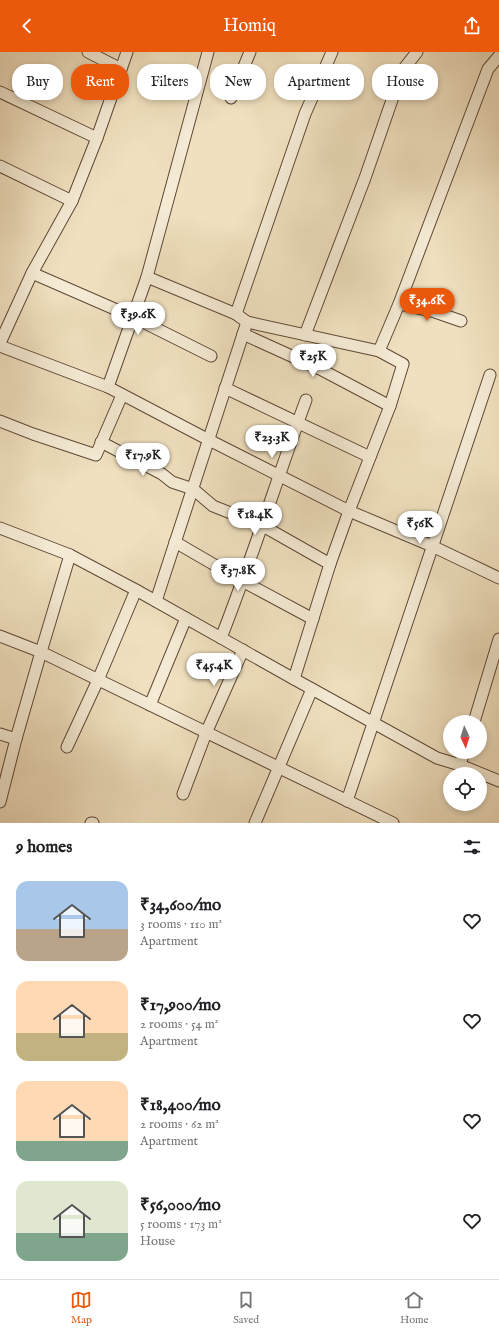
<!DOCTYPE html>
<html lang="en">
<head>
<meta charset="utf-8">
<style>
	body { margin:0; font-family:"IM FELL English",serif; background:#f2f2f2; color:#202124; height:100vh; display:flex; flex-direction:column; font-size:15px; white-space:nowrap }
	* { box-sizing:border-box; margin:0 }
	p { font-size:13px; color:#757577 }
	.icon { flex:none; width:22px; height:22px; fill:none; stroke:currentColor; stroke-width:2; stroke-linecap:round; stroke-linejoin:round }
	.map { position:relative; height:771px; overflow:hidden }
	.side { display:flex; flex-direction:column; background:#fff; flex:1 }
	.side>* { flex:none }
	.hud { position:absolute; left:12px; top:12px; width:475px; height:36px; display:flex; gap:8px }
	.needle { width:26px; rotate:176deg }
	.tools { position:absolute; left:443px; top:663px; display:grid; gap:8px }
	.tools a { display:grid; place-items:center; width:44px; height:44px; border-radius:50%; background:#fff; box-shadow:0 2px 6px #0003; font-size:20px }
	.price { position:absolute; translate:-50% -34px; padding:0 9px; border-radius:14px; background:#fff; color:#222; font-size:13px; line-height:26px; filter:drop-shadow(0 1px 2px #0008) }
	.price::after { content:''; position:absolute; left:50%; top:24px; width:12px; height:9px; margin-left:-6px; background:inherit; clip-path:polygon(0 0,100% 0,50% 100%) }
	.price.on { background:#ea580c; color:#fff }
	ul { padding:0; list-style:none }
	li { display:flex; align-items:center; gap:12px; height:100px; padding:0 16px }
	li span { display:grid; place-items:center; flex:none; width:112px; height:80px; border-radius:12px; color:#555 }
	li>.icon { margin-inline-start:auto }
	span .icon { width:48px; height:48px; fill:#fffc; stroke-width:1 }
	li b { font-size:17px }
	h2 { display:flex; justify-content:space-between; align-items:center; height:48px; padding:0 16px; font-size:17px }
	.chip { padding:0 14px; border-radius:16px; background:#fff; box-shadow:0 2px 6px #0003; font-size:14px; line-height:36px }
	.chip.on { background:#ea580c; color:#fff }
	header { display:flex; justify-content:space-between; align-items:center; height:52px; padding:0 16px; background:#ea580c; color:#fff; font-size:18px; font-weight:600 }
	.tab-bar { display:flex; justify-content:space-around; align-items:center; height:56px; border-top:1px solid #e0e0e0; background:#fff; font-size:11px; color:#757577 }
	.tab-bar a { display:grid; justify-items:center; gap:2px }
	.tab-bar .on { color:#ea580c }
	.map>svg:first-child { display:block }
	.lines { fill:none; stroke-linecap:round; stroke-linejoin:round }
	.minor-casing { stroke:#5f4836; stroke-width:13 }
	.minor { stroke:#f5ebd5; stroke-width:11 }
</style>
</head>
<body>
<header><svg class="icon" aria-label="back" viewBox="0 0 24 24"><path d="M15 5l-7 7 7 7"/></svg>Homiq<svg class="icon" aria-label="share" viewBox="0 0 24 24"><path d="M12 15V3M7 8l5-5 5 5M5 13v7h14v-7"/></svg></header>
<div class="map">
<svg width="499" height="771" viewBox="0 0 499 771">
	<rect width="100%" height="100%" fill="#f0e0bf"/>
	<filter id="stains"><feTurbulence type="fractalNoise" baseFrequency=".005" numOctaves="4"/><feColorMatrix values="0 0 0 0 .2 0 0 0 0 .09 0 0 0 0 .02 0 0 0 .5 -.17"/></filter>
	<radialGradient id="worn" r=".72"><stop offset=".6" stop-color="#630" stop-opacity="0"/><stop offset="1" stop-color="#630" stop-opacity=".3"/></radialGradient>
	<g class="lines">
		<defs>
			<g id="minor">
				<polyline points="88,0 121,17"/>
				<polyline points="208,0 147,225 236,262"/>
				<polyline points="0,40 97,86"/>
				<polyline points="231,46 250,0"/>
				<polyline points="0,114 72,149"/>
				<polyline points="32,221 133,265 211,304"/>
				<polyline points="399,252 435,260 461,269"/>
				<polyline points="247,270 379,299"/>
				<polyline points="243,282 320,317 390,354"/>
				<polyline points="305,283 365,126 402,19 417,0"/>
				<polyline points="0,291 32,221 72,149 97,86 127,0"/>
				<polyline points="0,294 108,335 209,388 349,459 432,494 499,526"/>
				<polyline points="108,335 147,225"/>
				<polyline points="225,336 370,405"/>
				<polyline points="0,369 33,382 96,403 122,343"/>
				<polyline points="101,390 162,422 172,430 193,437 213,454 263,474 330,512"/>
				<polyline points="0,476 70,503 136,538 294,627 437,706 460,713 499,729"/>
				<polyline points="175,490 244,530 313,567"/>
				<polyline points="70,503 41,600 393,771"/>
				<polyline points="156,549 247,270 236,262 305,62 332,0"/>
				<polyline points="0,584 41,600 16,687 0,750"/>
				<path d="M221,586C252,507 277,427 306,348"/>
				<polyline points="294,627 330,512 349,459 390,354 403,312 379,299 399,252 488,17 499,4"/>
				<polyline points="150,653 186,566"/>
				<polyline points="474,670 499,587"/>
				<polyline points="0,682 16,687"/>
				<polyline points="67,695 98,628 136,538"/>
				<polyline points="460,713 464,700"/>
				<polyline points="183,742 206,681 243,598"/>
				<polyline points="347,749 490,323"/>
				<polyline points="91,771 93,771"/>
				<polyline points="255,771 312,637"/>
			</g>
		</defs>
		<!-- minor casing -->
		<use href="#minor" class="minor-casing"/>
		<!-- minor -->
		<use href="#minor" class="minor"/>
	</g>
	<rect width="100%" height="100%" filter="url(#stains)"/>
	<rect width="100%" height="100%" fill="url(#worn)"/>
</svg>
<div class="tools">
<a><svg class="needle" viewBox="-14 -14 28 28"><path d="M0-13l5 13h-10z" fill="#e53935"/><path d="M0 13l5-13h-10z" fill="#757577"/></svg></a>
<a><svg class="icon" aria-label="locate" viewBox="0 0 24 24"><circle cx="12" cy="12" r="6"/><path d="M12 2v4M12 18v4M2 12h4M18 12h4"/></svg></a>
</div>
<b class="price on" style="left:427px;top:270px">₹34.6K</b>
<b class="price" style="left:138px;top:284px">₹39.6K</b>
<b class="price" style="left:313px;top:326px">₹25K</b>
<b class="price" style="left:272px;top:407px">₹23.3K</b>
<b class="price" style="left:143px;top:425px">₹17.9K</b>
<b class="price" style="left:255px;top:484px">₹18.4K</b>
<b class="price" style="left:420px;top:493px">₹56K</b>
<b class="price" style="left:238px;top:540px">₹37.8K</b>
<b class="price" style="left:214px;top:635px">₹45.4K</b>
<div class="hud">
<a class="chip">Buy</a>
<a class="chip on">Rent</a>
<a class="chip">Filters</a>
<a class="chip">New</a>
<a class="chip">Apartment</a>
<a class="chip">House</a>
</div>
</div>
<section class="side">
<h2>9 homes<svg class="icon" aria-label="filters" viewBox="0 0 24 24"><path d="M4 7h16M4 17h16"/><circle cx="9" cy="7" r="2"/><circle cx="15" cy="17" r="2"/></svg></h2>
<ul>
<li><span style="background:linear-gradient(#a9c7e8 60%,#b9a48a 0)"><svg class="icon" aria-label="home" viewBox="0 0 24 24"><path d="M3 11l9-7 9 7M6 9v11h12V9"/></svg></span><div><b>₹34,600/mo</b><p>3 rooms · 110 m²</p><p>Apartment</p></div><svg class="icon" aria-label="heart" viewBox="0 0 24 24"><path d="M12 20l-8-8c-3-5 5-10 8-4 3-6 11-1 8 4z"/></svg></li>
<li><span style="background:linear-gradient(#ffd9b3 65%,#c2b280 0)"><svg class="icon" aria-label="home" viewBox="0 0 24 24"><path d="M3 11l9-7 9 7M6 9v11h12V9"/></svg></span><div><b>₹17,900/mo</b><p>2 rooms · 54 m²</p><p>Apartment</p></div><svg class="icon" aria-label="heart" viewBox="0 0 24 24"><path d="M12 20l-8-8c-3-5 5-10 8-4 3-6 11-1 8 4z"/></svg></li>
<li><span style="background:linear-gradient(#ffd9b3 75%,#7fa58c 0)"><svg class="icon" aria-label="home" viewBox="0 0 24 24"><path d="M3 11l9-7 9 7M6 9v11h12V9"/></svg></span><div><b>₹18,400/mo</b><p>2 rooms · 62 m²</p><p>Apartment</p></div><svg class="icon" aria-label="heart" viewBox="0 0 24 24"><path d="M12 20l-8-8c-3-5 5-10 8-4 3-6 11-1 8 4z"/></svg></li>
<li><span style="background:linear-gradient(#dfe7d0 65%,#7fa58c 0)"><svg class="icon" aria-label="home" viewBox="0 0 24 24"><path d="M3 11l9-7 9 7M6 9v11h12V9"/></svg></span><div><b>₹56,000/mo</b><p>5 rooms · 173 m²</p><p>House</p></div><svg class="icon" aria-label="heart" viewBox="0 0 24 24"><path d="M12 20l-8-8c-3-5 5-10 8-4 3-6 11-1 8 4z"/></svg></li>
</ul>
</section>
<nav class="tab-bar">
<a class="on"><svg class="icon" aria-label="map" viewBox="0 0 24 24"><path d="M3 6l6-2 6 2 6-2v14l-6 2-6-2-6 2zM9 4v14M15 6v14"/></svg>Map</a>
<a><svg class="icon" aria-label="saved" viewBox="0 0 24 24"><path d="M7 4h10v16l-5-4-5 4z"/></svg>Saved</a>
<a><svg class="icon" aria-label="home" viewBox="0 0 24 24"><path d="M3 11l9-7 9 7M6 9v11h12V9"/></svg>Home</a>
</nav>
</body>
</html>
